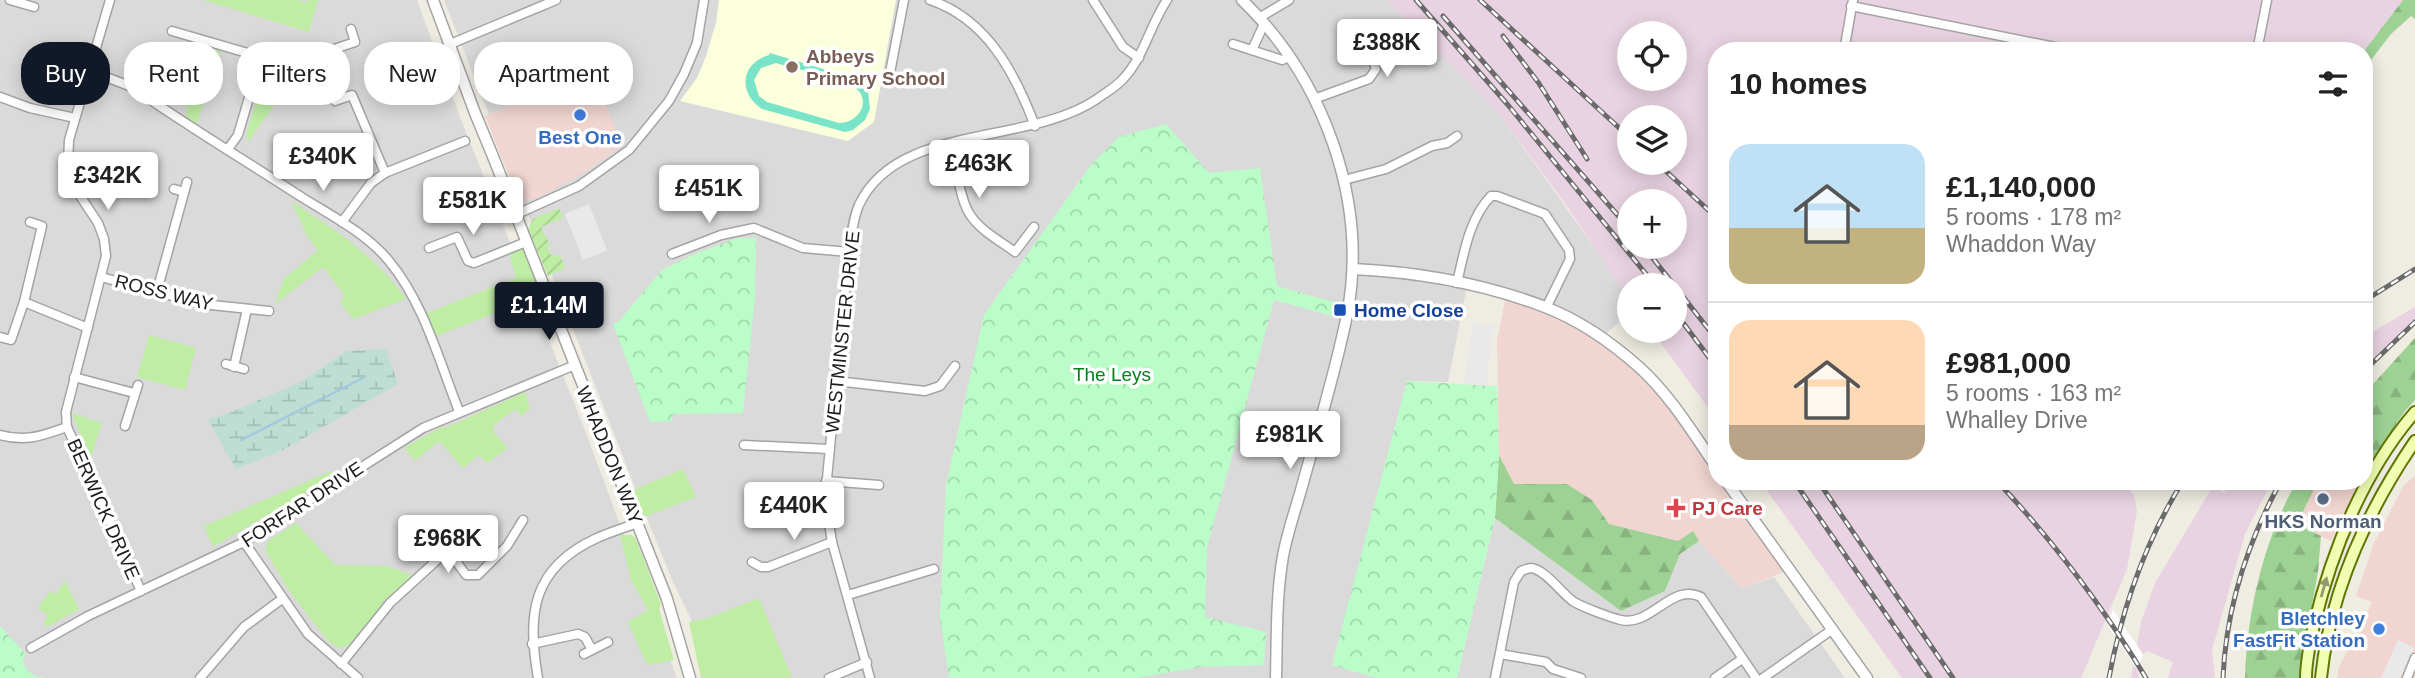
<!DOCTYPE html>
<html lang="en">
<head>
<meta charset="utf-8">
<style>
	body { margin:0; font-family:Helvetica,sans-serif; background:#f2f2f2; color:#222; height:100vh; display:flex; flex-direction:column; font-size:26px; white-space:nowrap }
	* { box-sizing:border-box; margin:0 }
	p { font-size:23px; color:#767676 }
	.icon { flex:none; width:38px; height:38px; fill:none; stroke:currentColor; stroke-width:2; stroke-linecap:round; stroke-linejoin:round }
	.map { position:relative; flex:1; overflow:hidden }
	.details { position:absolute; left:1708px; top:42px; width:665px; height:448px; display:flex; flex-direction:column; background:#fff; border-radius:28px; box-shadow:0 4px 18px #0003 }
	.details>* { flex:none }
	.banner { position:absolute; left:21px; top:42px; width:665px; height:63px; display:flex; gap:14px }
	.fabs { position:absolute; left:1617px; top:21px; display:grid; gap:14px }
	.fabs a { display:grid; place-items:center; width:70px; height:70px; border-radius:50%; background:#fff; box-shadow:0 4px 18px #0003; font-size:35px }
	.price { position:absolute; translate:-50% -60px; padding:0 16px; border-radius:7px; background:#fff; color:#222; font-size:23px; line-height:46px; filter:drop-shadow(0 2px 4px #0008) }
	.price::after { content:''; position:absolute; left:50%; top:42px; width:21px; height:16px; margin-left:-10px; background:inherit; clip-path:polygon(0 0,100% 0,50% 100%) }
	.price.current { background:#111827; color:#fff }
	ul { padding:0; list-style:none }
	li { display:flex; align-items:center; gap:21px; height:175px; padding:0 21px }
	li+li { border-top:2px solid #e0e0e0 }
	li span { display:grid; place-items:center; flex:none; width:196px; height:140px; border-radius:21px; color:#555 }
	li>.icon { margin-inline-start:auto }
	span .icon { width:84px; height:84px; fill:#fffc; stroke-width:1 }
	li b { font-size:30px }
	h2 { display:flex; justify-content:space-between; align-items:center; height:84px; padding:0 21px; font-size:30px }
	.pill { padding:0 24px; border-radius:28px; background:#fff; box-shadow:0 4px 18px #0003; font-size:24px; line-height:63px }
	.pill.current { background:#111827; color:#fff }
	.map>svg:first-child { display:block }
	.residential { fill:#dbdada }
	.commercial { fill:#f1d5d0 }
	.industrial { fill:#e9d3e2; fill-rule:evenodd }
	.education { fill:#fbffdb }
	.grass { fill:#bfeda4 }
	.forest { fill:url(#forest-firs) }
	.wetland { fill:url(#wetland-marsh) }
	.park { fill:url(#park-crowns) }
	.garden { fill:url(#garden-furrows) }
	.pitch { fill:#7ae4c8; fill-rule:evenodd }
	.parking { fill:#e9e9e9 }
	.pier { fill:#fff }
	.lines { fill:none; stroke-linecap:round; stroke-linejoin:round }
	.stream { stroke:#9fc9e0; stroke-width:2.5 }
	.minor-casing { stroke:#a4a4a4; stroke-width:11 }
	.tertiary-casing { stroke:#a4a4a4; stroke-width:13 }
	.secondary-casing { stroke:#5c7800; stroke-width:14 }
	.minor { stroke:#fff; stroke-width:8 }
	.tertiary { stroke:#fff; stroke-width:10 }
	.secondary { stroke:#f1feb1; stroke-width:10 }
	.rail-casing { stroke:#6b6b6b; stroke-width:5 }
	.rail { stroke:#fff; stroke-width:2.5; stroke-dasharray:8; stroke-linecap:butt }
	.oneway { fill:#92996e }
	.education-dot { fill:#8d6e63; stroke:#fff; stroke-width:2.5 }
	.shop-dot { fill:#3f7fe0; stroke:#fff; stroke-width:2.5 }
	.transit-dot { fill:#1a4fb4; stroke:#fff; stroke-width:2.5 }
	.service-dot { fill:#5c6f8a; stroke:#fff; stroke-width:2.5 }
	.health-dot { fill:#e0444e; stroke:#fff; stroke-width:2.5 }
	.labels { text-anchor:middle; stroke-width:7; stroke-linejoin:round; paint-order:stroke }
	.education-label { font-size:19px; font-weight:bold; fill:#785e54; stroke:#fff; text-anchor:start }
	.shop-label { font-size:19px; font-weight:bold; fill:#366cbe; stroke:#fff }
	.street-label { font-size:19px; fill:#1d1d1d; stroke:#fff }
	.transit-label { font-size:19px; font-weight:bold; fill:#164399; stroke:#fff; text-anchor:start }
	.park-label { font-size:19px; fill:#04821e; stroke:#fff }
	.health-label { font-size:19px; font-weight:bold; fill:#be3a42; stroke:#fff; text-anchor:start }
	.service-label { font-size:19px; font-weight:bold; fill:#4e5e75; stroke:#fff }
</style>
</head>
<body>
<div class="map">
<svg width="2415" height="678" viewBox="0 0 2415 678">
	<defs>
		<pattern id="forest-firs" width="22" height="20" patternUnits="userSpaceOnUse" patternTransform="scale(1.75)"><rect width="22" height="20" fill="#9ed194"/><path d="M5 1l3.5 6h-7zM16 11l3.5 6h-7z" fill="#88b37f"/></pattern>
		<pattern id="wetland-marsh" width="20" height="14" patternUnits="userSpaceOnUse" patternTransform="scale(1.75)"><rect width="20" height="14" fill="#beded3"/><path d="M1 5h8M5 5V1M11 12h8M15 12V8" fill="none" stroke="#a3beb5"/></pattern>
		<pattern id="park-crowns" width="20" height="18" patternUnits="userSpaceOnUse" patternTransform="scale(1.75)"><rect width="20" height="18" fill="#bbfdc8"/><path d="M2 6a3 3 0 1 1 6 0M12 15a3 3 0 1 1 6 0" fill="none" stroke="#a0d8ab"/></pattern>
		<pattern id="garden-furrows" width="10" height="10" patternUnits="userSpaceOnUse" patternTransform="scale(1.75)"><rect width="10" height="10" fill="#bfeda4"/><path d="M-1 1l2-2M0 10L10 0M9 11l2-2" fill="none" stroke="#a4cb8d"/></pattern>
	</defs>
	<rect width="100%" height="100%" fill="#efece2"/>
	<!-- residential -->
	<g class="residential">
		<polygon points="0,0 417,0 460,117 586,433 677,678 0,678"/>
		<polygon points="444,0 1387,0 1497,111 1609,268 1629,299 1629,314 1602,337 1546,308 1494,292 1466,291 1448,382 1407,381 1333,665 1377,678 715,678 712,663 673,582 651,528"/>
		<polygon points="1495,518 1621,611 1665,591 1680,554 1699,541 1742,588 1774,577 1845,678 1457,678"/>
	</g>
	<!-- commercial -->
	<g class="commercial">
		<polygon points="593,73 622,146 587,171 542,196 520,203 485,116"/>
		<polygon points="1506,296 1602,337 1640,368 1717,468 1717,481 1726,481 1789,570 1742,588 1699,541 1693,531 1678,541 1609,524 1592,500 1567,484 1514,484 1499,455 1497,340"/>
		<polygon points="2415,476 2415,678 2337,678 2339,667 2372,602 2356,596 2374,543 2404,485"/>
		<polygon points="2318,481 2359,481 2331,541 2297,524"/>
	</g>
	<!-- industrial -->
	<g class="industrial">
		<path d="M1387,0H2403L2364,51H1717V420L1652,331H1675V285H1629V299L1566,205L1497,111ZM1629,33H1675V79H1629ZM1629,117H1675V163H1629ZM1629,201H1675V247H1629Z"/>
		<polygon points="2415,307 2415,318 2364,367 2364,337"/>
		<polygon points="1760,481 2130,481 2130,490 2135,498 2137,511 2127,569 2081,678 1902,678"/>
		<polygon points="2231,481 2272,481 2245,534 2212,650 2215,678 2168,678 2173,662 2147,651 2143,654 2138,671 2139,678 2131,678 2141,622 2155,583 2213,486 2224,493"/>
	</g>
	<!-- education -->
	<polygon class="education" points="719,0 896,0 874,122 848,141 680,101 697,78 706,56 716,23"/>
	<!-- grass -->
	<g class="grass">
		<polygon points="203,0 297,0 307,3 308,0 318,0 309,32"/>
		<polygon points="216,49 220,50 197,124 185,116 188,108 155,89 151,95 136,85 139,78 162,84 180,76 183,72 207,76"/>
		<polygon points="266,68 290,74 275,104 248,142 246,135"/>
		<path d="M291,201C334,229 376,256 406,299L353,319L340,302L345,296L323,267L275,304L284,279L318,250L308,238Z"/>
		<polygon points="524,248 542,295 436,336 427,313 516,278 509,254"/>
		<polygon points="149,335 196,348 185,390 137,377"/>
		<polygon points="525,392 530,408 521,416 515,409 493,426 494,433 508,448 487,463 479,455 463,468 439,441 415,461 404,448 441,427 445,428"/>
		<polygon points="72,413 102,423 90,460"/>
		<polygon points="683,469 696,497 644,517 633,490"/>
		<polygon points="331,471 334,476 213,547 204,526"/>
		<polygon points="296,523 335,565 387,566 412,575 348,646 338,647 328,641 290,592 265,550 268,541"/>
		<polygon points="620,535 632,535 636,539 661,605 659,609 674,660 647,665 628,622 648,610 631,580"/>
		<polygon points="65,581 79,609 47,627 43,624 48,616 38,608 50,591 55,595"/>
		<polygon points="759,598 792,678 701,678 689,622 708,618"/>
	</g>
	<!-- forest -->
	<g class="forest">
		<polygon points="2403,0 2415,0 2415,19 2411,16 2391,34 2364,69 2364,51"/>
		<polygon points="2415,338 2415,400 2405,411 2364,471 2364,394"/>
		<polygon points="1499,455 1514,484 1567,484 1592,500 1609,524 1678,541 1693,531 1699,541 1680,554 1665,591 1621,611 1495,518"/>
		<path d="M2297,481H2318L2297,524L2321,536L2318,572L2299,678H2245C2247,611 2264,539 2297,481Z"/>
	</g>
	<!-- wetland -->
	<polygon class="wetland" points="386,349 398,384 283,450 236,469 208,420 232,412 302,381 346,351"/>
	<!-- park -->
	<g class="park">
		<polygon points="1166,124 1209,173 1260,168 1277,286 1337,303 1333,316 1274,300 1207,548 1205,617 1266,632 1264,665 1199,667 1138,678 949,678 940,617 946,485 984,315 1091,165 1119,137"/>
		<polygon points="737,238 756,238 755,298 743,413 673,414 672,421 650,422 613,324 619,321 662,270 695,254"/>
		<polygon points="1407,381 1497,386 1499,455 1495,518 1457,678 1377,678 1332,665"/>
		<path d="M0,626L26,654L23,659C25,671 32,676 44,678H0Z"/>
	</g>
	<!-- garden -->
	<polygon class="garden" points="559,208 563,218 541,227 550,245 547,247 550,255 553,254 555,257 560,255 565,268 548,276 528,229 533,219"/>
	<!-- pitch -->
	<path class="pitch" d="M770,53L873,84L872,91H868L870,109L865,120L853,130L845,132L762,109C738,93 740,64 769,55ZM776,63C795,69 836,77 852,86C873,97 861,123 839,123L767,102L759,96L754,80L761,68Z"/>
	<!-- parking -->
	<g class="parking">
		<polygon points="589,204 607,250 583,260 565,214"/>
		<polygon points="1472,323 1494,326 1486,386 1464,384"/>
		<polygon points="2398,640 2414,648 2400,678 2381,678"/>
	</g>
	<!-- pier -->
	<polygon class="pier" points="2113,610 2143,654 2138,671 2108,626"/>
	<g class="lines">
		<!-- stream -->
		<polyline class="stream" points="241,440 363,378"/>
		<defs>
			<g id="minor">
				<polyline points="10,0 34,7"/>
				<polyline points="110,0 69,140 68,164 75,188 98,223 104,239 106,256 66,412 67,427 141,591"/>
				<path d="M930,0C987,19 1015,73 1035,126"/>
				<polyline points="1093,0 1123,47 1139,58"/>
				<polyline points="1851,6 2075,51"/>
				<polyline points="1259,18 1289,0"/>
				<polyline points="172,31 261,57 293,63 355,42 351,29"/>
				<polyline points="1233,44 1282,60 1290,57"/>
				<polyline points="448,45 556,0"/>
				<polyline points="1252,50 1264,24"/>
				<polyline points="1844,51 1853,0"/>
				<polyline points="2257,51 2267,0"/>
				<path d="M90,74L106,77L132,87C187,126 246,161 303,198C332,216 367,234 389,261C424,303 439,361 459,411"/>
				<polyline points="889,78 904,0"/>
				<polyline points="0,97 30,108 75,118"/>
				<polyline points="1314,99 1369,79 1376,69 1371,55 1343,29"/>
				<polyline points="335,101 352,95 385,173"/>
				<path d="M951,144C956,163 959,196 969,213C979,230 1000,241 1015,252L1034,227"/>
				<polyline points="228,149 238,135 261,57"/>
				<polyline points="1344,180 1386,169 1432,146 1447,143 1457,136"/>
				<polyline points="174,189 184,192"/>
				<polyline points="515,215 579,186 629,150 669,101 684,74 697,43 704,0"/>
				<polyline points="342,222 371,183 385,173 465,141"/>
				<polyline points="429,248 457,237 468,261 474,263 526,242"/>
				<polyline points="672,254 721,235 754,228 803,248 849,252"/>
				<polyline points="101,277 202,304 269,311"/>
				<path d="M1457,283C1464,253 1469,219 1491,196H1497L1545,214L1569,250L1570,259L1546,308"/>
				<polyline points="157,291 187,182"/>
				<polyline points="24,302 88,328"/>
				<polyline points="0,337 11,340 24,302 42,226 30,222"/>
				<polyline points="226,364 244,369"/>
				<polyline points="234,367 247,309"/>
				<polyline points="74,377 134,393"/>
				<polyline points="836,381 925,391 940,386 955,366"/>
				<polyline points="125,426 138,385"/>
				<path d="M0,435C27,442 41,436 67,427"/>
				<polyline points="744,445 829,449"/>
				<polyline points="826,481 879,485"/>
				<polyline points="439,538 466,575 478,575 507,546 523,520"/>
				<polyline points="244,542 308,634 358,678"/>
				<polyline points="752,562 761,567 768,567 832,542"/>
				<polyline points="848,595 934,569"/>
				<polyline points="532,644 578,634 585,637 592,650"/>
				<polyline points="31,648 88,616 244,542 423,428 575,365"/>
				<polyline points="584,654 608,642"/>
				<polyline points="1500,654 1546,662 1553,669 1581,678"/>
				<polyline points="341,664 390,603 448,550"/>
				<polyline points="200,678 244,627 282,599"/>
				<path d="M538,678C527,615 531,568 597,538C610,532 624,528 637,523"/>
				<polyline points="829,678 867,662"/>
				<path d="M870,678L832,542L825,499L849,252C851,236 853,219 859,205C897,123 1028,146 1097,99C1105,93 1116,87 1123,79C1144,57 1150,25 1167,0"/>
				<path d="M1495,678L1514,582L1521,571C1524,570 1528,568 1531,568C1545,569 1563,595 1574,602C1585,608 1609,617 1621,620C1651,627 1672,582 1701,597L1756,678"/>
				<polyline points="1715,678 1742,659"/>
				<polyline points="1763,678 1833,629"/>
				<polyline points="2407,678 2415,658"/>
			</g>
			<g id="tertiary">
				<polyline points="433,0 475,113 494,159 667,599 690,678"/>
				<path d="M1242,0C1324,79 1369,202 1347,315C1335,374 1317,432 1301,490C1295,511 1287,534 1283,556C1276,596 1277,637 1276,678"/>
				<path d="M1353,269C1417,272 1485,284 1545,307C1579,320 1612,343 1639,367C1670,395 1693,433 1717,468"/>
				<polyline points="1726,481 1867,678"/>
			</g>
			<g id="secondary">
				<path d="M2306,678C2306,660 2310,643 2314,625C2332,550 2364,471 2415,412"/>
				<path d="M2321,678C2330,591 2366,513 2415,441"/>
			</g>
		</defs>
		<!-- minor casing -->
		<use href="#minor" class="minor-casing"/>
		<!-- tertiary casing -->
		<use href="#tertiary" class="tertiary-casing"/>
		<!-- secondary casing -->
		<use href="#secondary" class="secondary-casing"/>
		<!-- minor -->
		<use href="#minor" class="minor"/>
		<!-- tertiary -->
		<use href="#tertiary" class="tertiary"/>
		<!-- secondary -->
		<use href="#secondary" class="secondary"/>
		<defs>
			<g id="rail">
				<polyline points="1416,0 1508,105 1655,285"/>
				<polyline points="1480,0 1629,137"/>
				<polyline points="1443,16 1629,228"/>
				<polyline points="1503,36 1538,82 1587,159"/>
				<polyline points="1657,163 1717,218"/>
				<polyline points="1644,247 1717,340"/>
				<polyline points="2364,301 2415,269"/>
				<polyline points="1675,312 1717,368"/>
				<polyline points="2364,371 2415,322"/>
				<polyline points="1794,481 1930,678"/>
				<polyline points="1818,481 1953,678"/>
				<path d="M1997,481C2053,541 2104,608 2146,678"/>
				<path d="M2109,678C2122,608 2145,542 2183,481"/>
				<path d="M2223,678C2226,608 2247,543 2281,481"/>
			</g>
		</defs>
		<!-- rail casing -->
		<use href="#rail" class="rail-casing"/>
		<!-- rail -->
		<use href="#rail" class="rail"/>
	</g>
	<!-- one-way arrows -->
	<defs><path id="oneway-solid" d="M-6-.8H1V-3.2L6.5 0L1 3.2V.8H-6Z" transform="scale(1.75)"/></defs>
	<use class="oneway" href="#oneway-solid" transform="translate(2324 587) rotate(-74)"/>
	<!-- markers -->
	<circle class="education-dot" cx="792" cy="67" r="7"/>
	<g class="shop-dot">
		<circle cx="580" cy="115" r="7"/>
		<circle cx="2379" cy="629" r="7"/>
	</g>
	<rect class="transit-dot" x="1333" y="303" width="14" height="14" rx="3.5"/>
	<circle class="service-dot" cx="2323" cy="499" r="7"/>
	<path class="health-dot" d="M1672.5 497.5h7v7h7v7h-7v7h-7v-7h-7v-7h7z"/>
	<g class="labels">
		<!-- education labels -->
		<g class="education-label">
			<text x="806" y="63">Abbeys<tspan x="806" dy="22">Primary School</tspan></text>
		</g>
		<!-- shop labels -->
		<g class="shop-label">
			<text x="580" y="144">Best One</text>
			<text x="2365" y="625" text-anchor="end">Bletchley<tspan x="2365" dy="22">FastFit Station</tspan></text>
		</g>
		<!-- street labels -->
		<g class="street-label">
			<text transform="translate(164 292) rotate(14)" y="7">ROSS WAY</text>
			<text transform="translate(842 332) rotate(-84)" y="7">WESTMINSTER DRIVE</text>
			<text transform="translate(610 455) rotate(68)" y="7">WHADDON WAY</text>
			<text transform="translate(302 504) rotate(-33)" y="7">FORFAR DRIVE</text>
			<text transform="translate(104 509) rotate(66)" y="7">BERWICK DRIVE</text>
		</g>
		<!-- transit labels -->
		<g class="transit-label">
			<text x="1354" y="317">Home Close</text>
		</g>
		<!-- park labels -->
		<g class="park-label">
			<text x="1112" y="381">The Leys</text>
		</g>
		<!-- health labels -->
		<g class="health-label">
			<text x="1692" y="515">PJ Care</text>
		</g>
		<!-- service labels -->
		<g class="service-label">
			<text x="2323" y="528">HKS Norman</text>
		</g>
	</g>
</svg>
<div class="fabs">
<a><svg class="icon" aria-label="locate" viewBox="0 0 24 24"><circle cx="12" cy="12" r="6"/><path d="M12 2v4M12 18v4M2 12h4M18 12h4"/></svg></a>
<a><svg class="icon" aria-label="layers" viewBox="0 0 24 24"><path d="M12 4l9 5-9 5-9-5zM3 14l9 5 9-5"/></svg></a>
<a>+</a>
<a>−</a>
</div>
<b class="price" style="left:1387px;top:79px">£388K</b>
<b class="price" style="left:323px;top:193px">£340K</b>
<b class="price" style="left:979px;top:200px">£463K</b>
<b class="price" style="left:108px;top:212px">£342K</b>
<b class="price" style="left:709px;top:225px">£451K</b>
<b class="price" style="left:473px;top:237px">£581K</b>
<b class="price current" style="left:549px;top:342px">£1.14M</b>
<b class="price" style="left:1290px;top:471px">£981K</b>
<b class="price" style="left:794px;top:542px">£440K</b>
<b class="price" style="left:448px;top:575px">£968K</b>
<div class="banner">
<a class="pill current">Buy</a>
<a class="pill">Rent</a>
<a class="pill">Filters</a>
<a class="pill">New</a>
<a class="pill">Apartment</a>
</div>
<section class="details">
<h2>10 homes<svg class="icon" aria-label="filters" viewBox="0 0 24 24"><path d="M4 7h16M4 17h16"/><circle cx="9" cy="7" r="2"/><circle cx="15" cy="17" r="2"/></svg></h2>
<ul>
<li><span style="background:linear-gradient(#bfe0f5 60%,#c2b280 0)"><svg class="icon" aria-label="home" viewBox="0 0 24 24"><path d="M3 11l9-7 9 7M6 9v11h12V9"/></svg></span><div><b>£1,140,000</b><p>5 rooms · 178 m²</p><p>Whaddon Way</p></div></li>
<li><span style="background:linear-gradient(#ffd9b3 75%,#b9a48a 0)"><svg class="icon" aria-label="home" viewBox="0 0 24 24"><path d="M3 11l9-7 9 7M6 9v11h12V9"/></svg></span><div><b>£981,000</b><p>5 rooms · 163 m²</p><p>Whalley Drive</p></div></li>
</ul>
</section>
</div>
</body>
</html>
